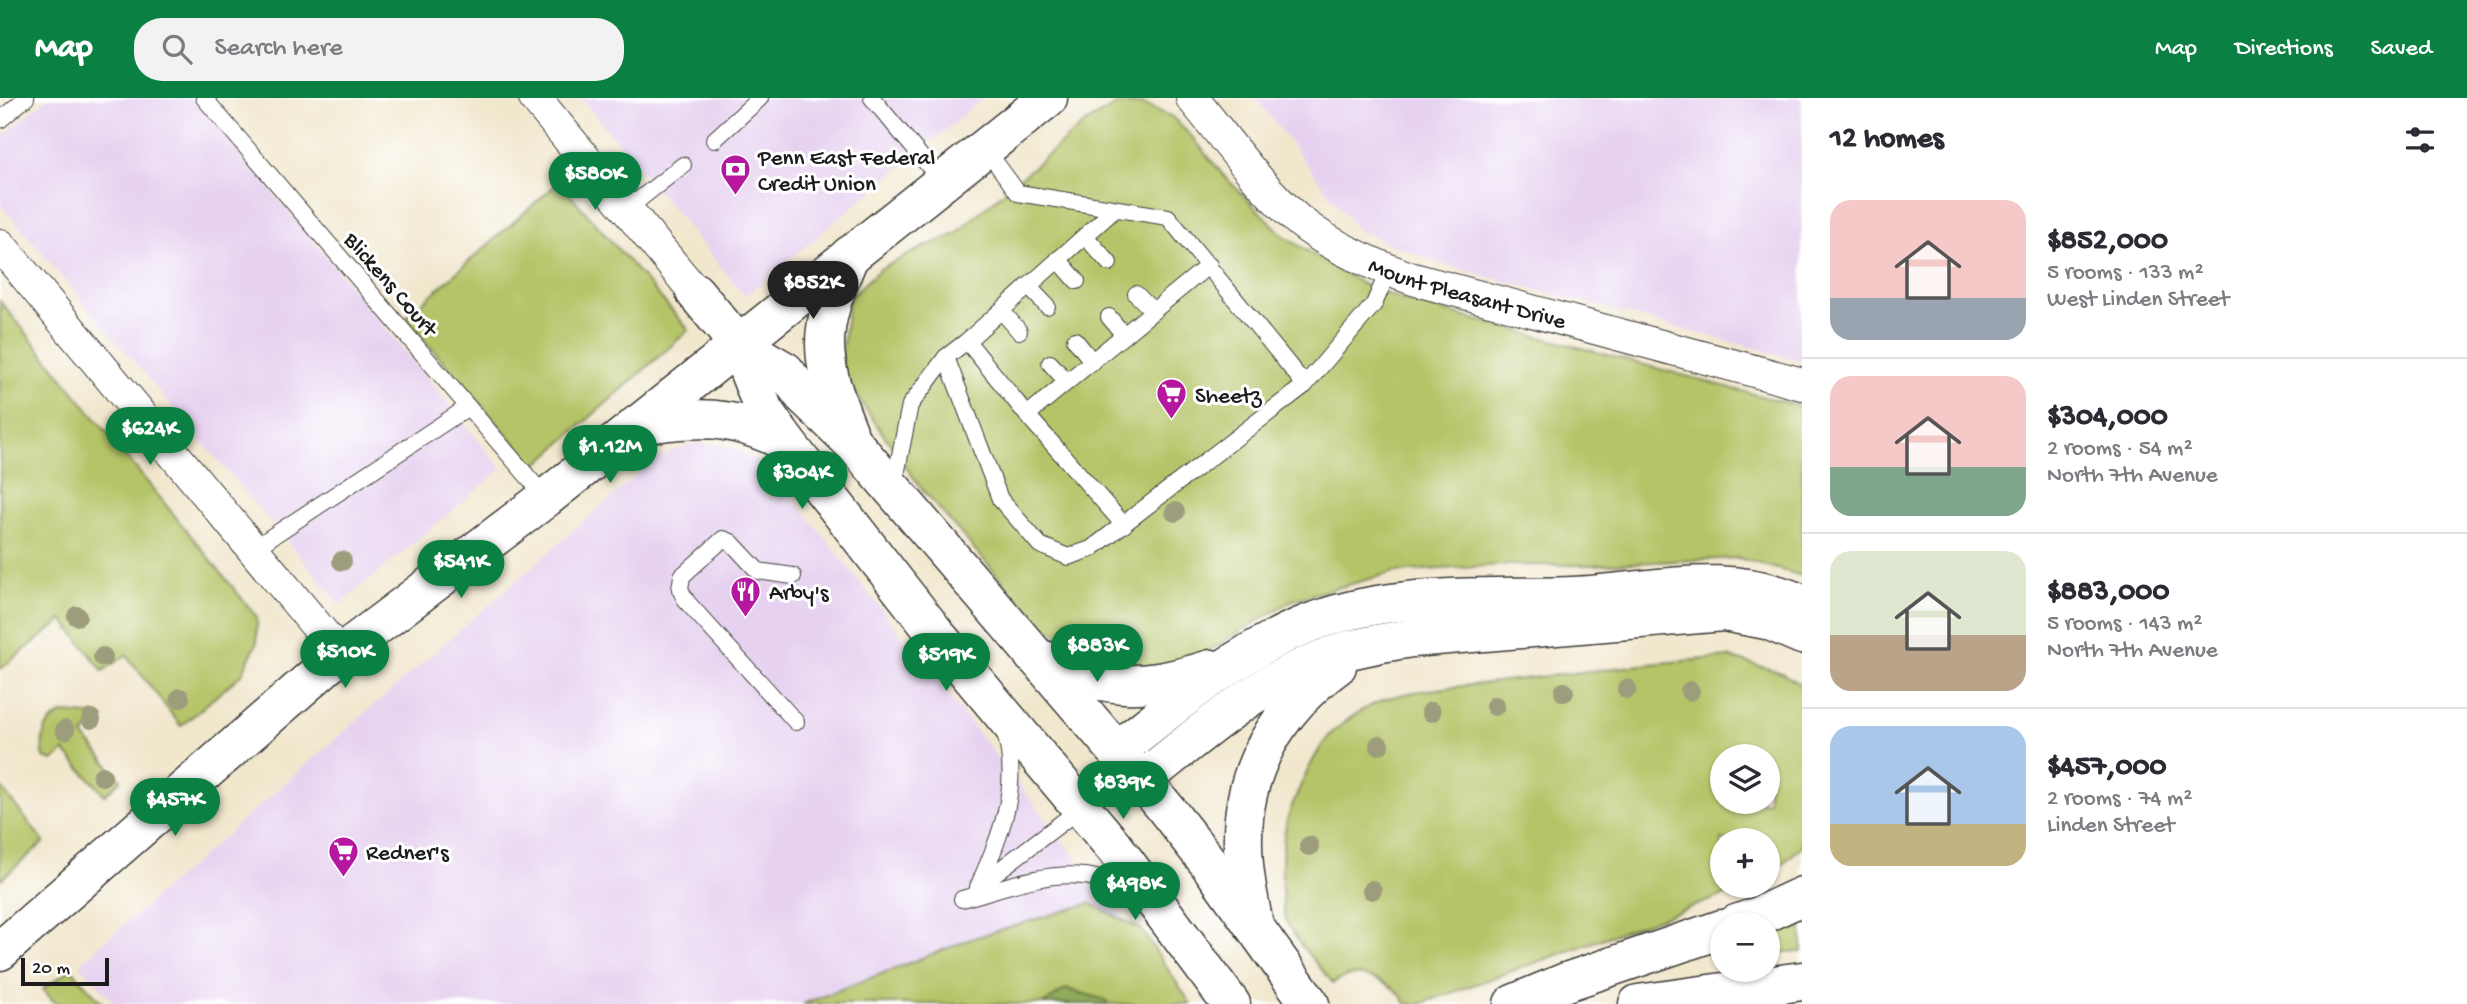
<!DOCTYPE html>
<html lang="en">
<head>
<meta charset="utf-8">
<style>
	body { margin:0; font-family:"Gochi Hand",sans-serif; background:#f2f2f3; color:#2b2b33; height:100vh; display:flex; flex-direction:column; font-size:26px; white-space:nowrap }
	* { box-sizing:border-box; margin:0 }
	p { font-size:23px; color:#7c7c81 }
	.icon { flex:none; width:38px; height:38px; fill:none; stroke:currentColor; stroke-width:2; stroke-linecap:round; stroke-linejoin:round }
	.map { position:relative; flex:1; overflow:hidden }
	.details { display:flex; flex-direction:column; background:#fff; width:665px }
	.details>* { flex:none }
	.controls { position:absolute; left:1710px; top:646px; display:grid; gap:14px }
	.controls a { display:grid; place-items:center; width:70px; height:70px; border-radius:50%; background:#fff; box-shadow:0 2px 5px #0004; font-size:35px }
	.scale { position:absolute; left:21px; bottom:18px; width:88px; box-sizing:border-box; padding-left:7px; border:4px solid #1c1c1c; border-top:0; font-size:19px; line-height:24px; white-space:nowrap; color:#1c1c1c; -webkit-text-stroke:5px #fff; paint-order:stroke }
	.price { position:absolute; translate:-50% -60px; padding:0 16px; border-radius:24px; background:#0b8043; color:#fff; font-size:23px; line-height:46px; filter:drop-shadow(0 2px 4px #0008) }
	.price::after { content:''; position:absolute; left:50%; top:42px; width:21px; height:16px; margin-left:-10px; background:inherit; clip-path:polygon(0 0,100% 0,50% 100%) }
	.price.selected { background:#222; color:#fff }
	ul { padding:0; list-style:none }
	li { display:flex; align-items:center; gap:21px; height:175px; padding:0 28px }
	li+li { border-top:2px solid #e1e1e2 }
	li span { display:grid; place-items:center; flex:none; width:196px; height:140px; border-radius:21px; color:#555 }
	li>.icon { margin-inline-start:auto }
	span .icon { width:84px; height:84px; fill:#fffc; stroke-width:1 }
	li b { font-size:30px }
	h2 { display:flex; justify-content:space-between; align-items:center; height:84px; padding:0 28px; font-size:30px }
	header { display:flex; align-items:center; gap:42px; box-sizing:border-box; height:98px; padding:0 35px; background:#0b8043; color:#fff }
	header strong { font-size:33px }
	nav { display:flex; gap:38px; margin-inline-start:auto; font-size:24px }
	.search { width:490px; height:63px; background:#f2f2f3; display:flex; align-items:center; gap:18px; box-sizing:border-box; padding:0 24px; border-radius:28px; color:#7c7c81; font-size:26px }
	main { display:flex; flex:1; min-height:0 }
	.map>svg:first-child { display:block }
	.built { fill:#e6d2f0 }
	.green { fill:#b5c467; stroke:#687042; stroke-width:2; fill-rule:evenodd }
	.forest { fill:#90aa5c; stroke:#56633c; stroke-width:2 }
	.lines { fill:none; stroke-linecap:round; stroke-linejoin:round }
	.lane-casing { stroke:#3c3a37; stroke-width:18 }
	.street-casing { stroke:#3c3a37; stroke-width:34 }
	.secondary-casing { stroke:#3c3a37; stroke-width:41 }
	.highway-casing { stroke:#3c3a37; stroke-width:41 }
	.lane { stroke:#fff; stroke-width:16 }
	.street { stroke:#fff; stroke-width:32 }
	.secondary { stroke:#fff; stroke-width:38 }
	.highway { stroke:#fff; stroke-width:38 }
	.tree { fill:#9d9c7c }
	.labels { text-anchor:middle; stroke-width:6; stroke-linejoin:round; paint-order:stroke }
	.poi-label { font-size:23px; fill:#1c1c1c; stroke:#fff; text-anchor:start }
	.street-label { font-size:23px; fill:#1c1c1c; stroke:#fff }
</style>
</head>
<body>
<header>
<strong>Map</strong>
<div class="search"><svg class="icon" aria-label="search" viewBox="0 0 24 24"><circle cx="10" cy="10" r="6"/><path d="M15 15l6 6"/></svg>Search here</div>
<nav><a>Map</a><a>Directions</a><a>Saved</a></nav>
</header>
<main>
<div class="map">
<svg width="1802" height="906" viewBox="0 0 1802 906">
	<rect width="100%" height="100%" fill="#fff"/>
	<filter id="ink" filterUnits="userSpaceOnUse"><feTurbulence type="fractalNoise" baseFrequency=".0143" numOctaves="2"/><feDisplacementMap in="SourceGraphic" scale="14" xChannelSelector="R" yChannelSelector="G"/><feConvolveMatrix kernelMatrix="1 2 1 2 8 2 1 2 1" color-interpolation-filters="sRGB"/></filter>
	<filter id="wash" filterUnits="userSpaceOnUse"><feTurbulence type="fractalNoise" baseFrequency=".00686" numOctaves="4" result="noise"/><feDisplacementMap in="SourceGraphic" scale="28" xChannelSelector="R" yChannelSelector="G"/><feGaussianBlur stdDeviation="1.57" result="paint"/><feColorMatrix in="noise" values="0 0 0 0 0 0 0 0 0 0 0 0 0 0 0 0 0 1.4 0 .05"/><feComposite in="paint" operator="in"/></filter>
	<g filter="url(#wash)">
		<rect width="100%" height="100%" fill="#f1e7cd"/>
		<!-- built -->
		<g class="built">
			<polygon points="48,0 195,0 502,371 340,506 0,106 0,40"/>
			<polygon points="581,0 984,0 745,198"/>
			<polygon points="1256,0 1802,0 1802,263 1444,167 1357,132"/>
			<polygon points="697,345 720,347 742,354 762,365 778,380 1128,826 970,906 116,906 79,866 654,362 674,352"/>
		</g>
		<!-- green -->
		<g class="green">
			<polygon points="1143,6 1171,18 1193,40 1224,78 1285,139 1362,186 1406,203 1802,309 1802,478 1739,460 1591,467 1501,467 1395,474 1293,502 1208,553 1143,574 1099,561 1040,526 920,389 851,290 840,268 849,200 880,171 924,149 957,136 972,121 1084,26 1116,7"/>
			<polygon points="559,84 689,232 535,368 405,220"/>
			<polygon points="0,203 257,519 257,544 242,576 181,628 126,557 103,573 63,522 0,571"/>
			<path d="M1729,559L1782,575L1802,588V748L1771,776L1768,778V742H1722V788H1750L1420,906H1406C1399,888 1367,874 1348,878C1343,879 1337,883 1333,885C1320,870 1290,837 1285,820C1280,800 1281,743 1287,723C1292,704 1316,651 1330,637C1358,610 1383,599 1420,593L1659,565ZM1722,658H1768V704H1722Z"/>
			<path d="M65,615L99,618L98,622L83,637L121,682L105,697L64,653L53,663L44,660C40,640 44,622 65,615Z"/>
			<polygon points="0,688 44,744 0,782"/>
			<polygon points="1090,805 1141,831 1191,906 1107,906 1105,902 1067,891 1043,906 803,906 974,840"/>
			<polygon points="1802,822 1802,854 1768,854 1768,837"/>
			<polygon points="71,871 103,906 56,906 43,891"/>
		</g>
		<!-- forest -->
		<polygon class="forest" points="1066,891 1106,902 1107,906 1043,906"/>
	</g>
	<g filter="url(#ink)">
		<g class="lines">
			<defs>
				<g id="lane">
					<polyline points="204,0 546,400"/>
					<polyline points="872,0 942,84"/>
					<polyline points="0,22 26,0"/>
					<polyline points="714,42 760,0"/>
					<polyline points="985,50 1018,95 1168,119 1305,287 1374,206 1389,172"/>
					<polyline points="627,111 683,67"/>
					<polyline points="1114,112 967,243 1027,317 1124,427"/>
					<polyline points="1085,138 1109,165"/>
					<polyline points="1058,161 1077,183"/>
					<polyline points="1028,188 1047,208"/>
					<polyline points="1136,196 1153,213"/>
					<polyline points="1002,213 1019,233"/>
					<polyline points="1109,219 1124,237"/>
					<polyline points="1075,242 1093,264"/>
					<polyline points="946,259 1000,401 1040,447 1068,459 1091,451 1305,287"/>
					<polyline points="1050,265 1067,284"/>
					<polyline points="1027,317 1209,167"/>
					<polyline points="894,387 910,307 946,259 967,243"/>
					<polyline points="253,451 468,309"/>
					<polyline points="793,478 758,473 731,444 723,441 682,478 680,491 687,504 796,624"/>
					<polyline points="981,786 1081,710"/>
					<path d="M978,789C1000,738 1021,691 1005,635"/>
					<path d="M962,801C1000,791 1044,773 1084,778C1102,780 1120,787 1136,794"/>
				</g>
				<g id="street">
					<polyline points="535,0 695,194"/>
					<path id="s1" d="M1192,0C1226,41 1258,87 1298,122C1331,149 1373,167 1413,181L1802,286"/>
					<polyline points="0,147 340,556"/>
				</g>
				<g id="secondary">
					<polyline points="695,194 738,246 764,313 786,344 939,540 1115,750 1231,906"/>
					<polyline points="738,246 785,273 803,297 853,345 1163,707 1207,763 1310,906"/>
					<path d="M637,327C699,319 728,315 786,344"/>
					<path d="M848,333C817,256 817,233 850,157"/>
					<polyline points="0,853 340,556 546,400 1048,0"/>
				</g>
				<g id="highway">
					<path d="M1033,557C1104,592 1136,594 1211,571"/>
					<path d="M1116,653C1175,607 1231,558 1300,529C1386,492 1481,501 1572,498C1651,495 1726,471 1802,506"/>
					<path d="M1141,683C1205,632 1269,574 1349,552C1370,547 1391,543 1412,540L1724,514L1767,522L1802,537"/>
					<polyline points="1736,826 1759,818 1802,798"/>
					<path d="M1254,827C1249,801 1243,774 1243,747C1241,672 1278,611 1337,568"/>
					<polyline points="1513,906 1566,884 1722,831"/>
					<polyline points="1638,906 1802,883"/>
				</g>
			</defs>
			<!-- lane casing -->
			<use href="#lane" class="lane-casing"/>
			<!-- street casing -->
			<use href="#street" class="street-casing"/>
			<!-- secondary casing -->
			<use href="#secondary" class="secondary-casing"/>
			<!-- highway casing -->
			<use href="#highway" class="highway-casing"/>
			<!-- lane -->
			<use href="#lane" class="lane"/>
			<!-- street -->
			<use href="#street" class="street"/>
			<!-- secondary -->
			<use href="#secondary" class="secondary"/>
			<!-- highway -->
			<use href="#highway" class="highway"/>
		</g>
		<!-- trees -->
		<g class="tree">
			<circle cx="1175" cy="414" r="10"/>
			<circle cx="342" cy="463" r="10"/>
			<circle cx="77" cy="518" r="10"/>
			<circle cx="103" cy="559" r="10"/>
			<circle cx="1627" cy="591" r="10"/>
			<circle cx="1690" cy="593" r="10"/>
			<circle cx="1564" cy="594" r="10"/>
			<circle cx="180" cy="600" r="10"/>
			<circle cx="1495" cy="608" r="10"/>
			<circle cx="1431" cy="614" r="10"/>
			<circle cx="91" cy="621" r="10"/>
			<circle cx="65" cy="632" r="10"/>
			<circle cx="1379" cy="647" r="10"/>
			<circle cx="102" cy="678" r="10"/>
			<circle cx="1309" cy="748" r="10"/>
			<circle cx="1372" cy="792" r="10"/>
		</g>
	</g>
	<!-- icons -->
	<defs>
		<symbol id="bank-pin" viewBox="-11 -11 22 30"><path d="M0 17L-7.5 6A9.5 9.5 0 1 1 7.5 6Z" fill="#b5179e" stroke="#fff"/><path d="M-6-4H6V4H-6ZM0-2.3a2.3 2.3 0 1 0 0 4.6a2.3 2.3 0 1 0 0-4.6Z" fill="#fff"/></symbol>
		<symbol id="supermarket-pin" viewBox="-11 -11 22 30"><path d="M0 17L-7.5 6A9.5 9.5 0 1 1 7.5 6Z" fill="#b5179e" stroke="#fff"/><path d="M-6-5.5h2.5l.6 2H6L4.5 2H-2.5L-4.4-4H-6ZM-1.5 3.2a1.3 1.3 0 1 0 .1 0ZM3 3.2a1.3 1.3 0 1 0 .1 0Z" fill="#fff"/></symbol>
		<symbol id="restaurant-pin" viewBox="-11 -11 22 30"><path d="M0 17L-7.5 6A9.5 9.5 0 1 1 7.5 6Z" fill="#b5179e" stroke="#fff"/><path d="M-5-6h1v4h1v-4h1v4h1v-4h1v5L-1.5 .5V6h-2V.5L-5-1ZM5-6V6H3V1.5H1.5Q1.5-4 5-6Z" fill="#fff"/></symbol>
	</defs>
	<g fill-rule="evenodd">
		<use href="#bank-pin" x="718" y="54" width="35" height="47"/>
		<use href="#supermarket-pin" x="1154" y="278" width="35" height="47"/>
		<use href="#restaurant-pin" x="728" y="476" width="35" height="47"/>
		<use href="#supermarket-pin" x="326" y="736" width="35" height="47"/>
	</g>
	<g class="labels">
		<!-- poi labels -->
		<g class="poi-label">
			<text x="758" y="66">Penn East Federal<tspan x="758" dy="26">Credit Union</tspan></text>
			<text x="1195" y="304">Sheetz</text>
			<text x="769" y="501">Arby's</text>
			<text x="366" y="761">Redner's</text>
		</g>
		<!-- street labels -->
		<g class="street-label">
			<text transform="translate(392 185) rotate(49)" y="8">Blickens Court</text>
			<text dy="8" stroke="none"><textPath href="#s1" startOffset="348">Mount Pleasant Drive</textPath></text>
		</g>
	</g>
</svg>
<div class="controls">
<a><svg class="icon" aria-label="layers" viewBox="0 0 24 24"><path d="M12 4l9 5-9 5-9-5zM3 14l9 5 9-5"/></svg></a>
<a>+</a>
<a>−</a>
</div>
<div class="scale">20 m</div>
<b class="price" style="left:595px;top:114px">$580K</b>
<b class="price selected" style="left:813px;top:223px">$852K</b>
<b class="price" style="left:150px;top:369px">$624K</b>
<b class="price" style="left:610px;top:387px">$1.12M</b>
<b class="price" style="left:802px;top:413px">$304K</b>
<b class="price" style="left:461px;top:502px">$541K</b>
<b class="price" style="left:1097px;top:586px">$883K</b>
<b class="price" style="left:345px;top:592px">$510K</b>
<b class="price" style="left:946px;top:595px">$519K</b>
<b class="price" style="left:1123px;top:723px">$839K</b>
<b class="price" style="left:175px;top:740px">$457K</b>
<b class="price" style="left:1135px;top:824px">$498K</b>
</div>
<section class="details">
<h2>12 homes<svg class="icon" aria-label="filters" viewBox="0 0 24 24"><path d="M4 7h16M4 17h16"/><circle cx="9" cy="7" r="2"/><circle cx="15" cy="17" r="2"/></svg></h2>
<ul>
<li><span style="background:linear-gradient(#f6c9c9 70%,#9aa5b1 0)"><svg class="icon" aria-label="home" viewBox="0 0 24 24"><path d="M3 11l9-7 9 7M6 9v11h12V9"/></svg></span><div><b>$852,000</b><p>5 rooms · 133 m²</p><p>West Linden Street</p></div></li>
<li><span style="background:linear-gradient(#f6c9c9 65%,#7fa58c 0)"><svg class="icon" aria-label="home" viewBox="0 0 24 24"><path d="M3 11l9-7 9 7M6 9v11h12V9"/></svg></span><div><b>$304,000</b><p>2 rooms · 54 m²</p><p>North 7th Avenue</p></div></li>
<li><span style="background:linear-gradient(#dfe7d0 60%,#b9a48a 0)"><svg class="icon" aria-label="home" viewBox="0 0 24 24"><path d="M3 11l9-7 9 7M6 9v11h12V9"/></svg></span><div><b>$883,000</b><p>5 rooms · 143 m²</p><p>North 7th Avenue</p></div></li>
<li><span style="background:linear-gradient(#a9c7e8 70%,#c2b280 0)"><svg class="icon" aria-label="home" viewBox="0 0 24 24"><path d="M3 11l9-7 9 7M6 9v11h12V9"/></svg></span><div><b>$457,000</b><p>2 rooms · 74 m²</p><p>Linden Street</p></div></li>
</ul>
</section>
</main>
</body>
</html>
